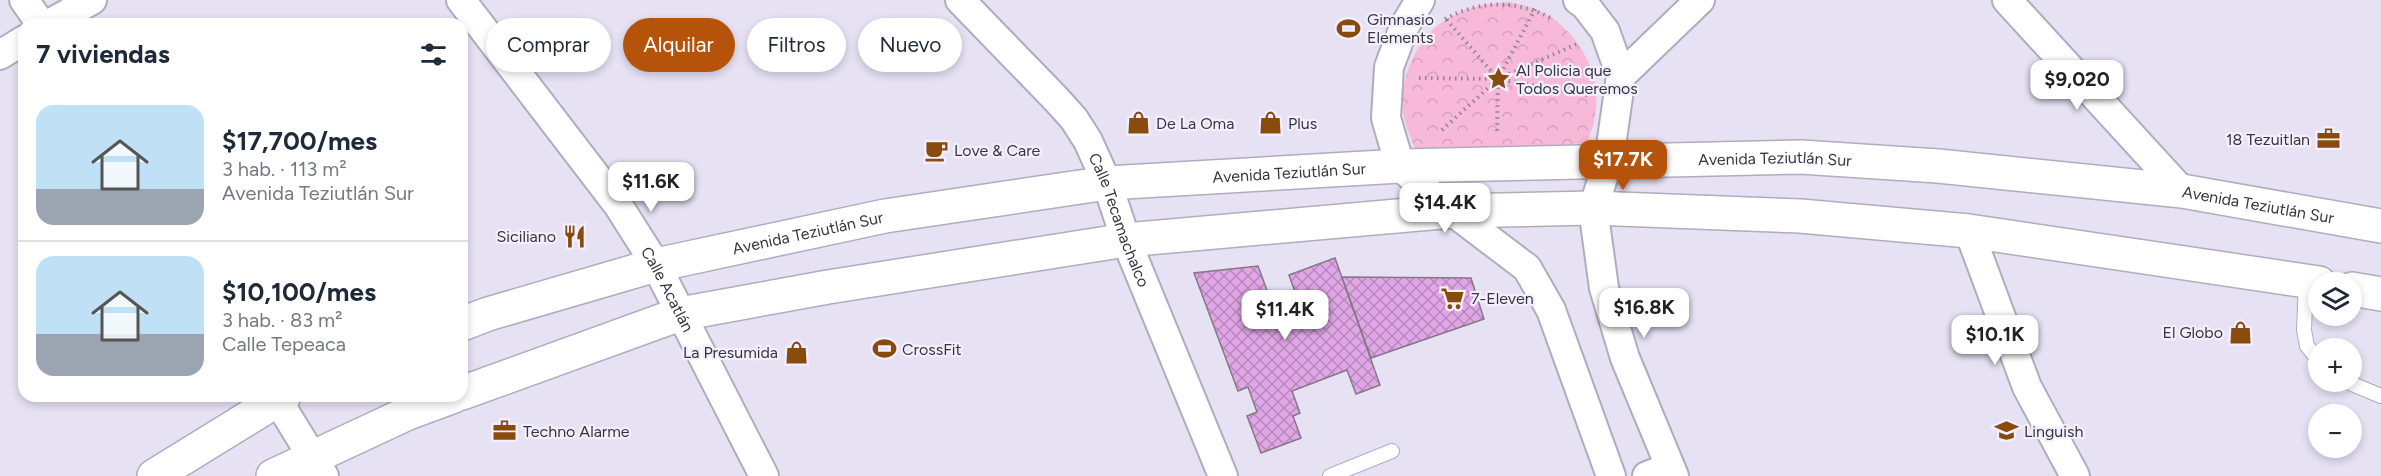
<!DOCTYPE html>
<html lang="es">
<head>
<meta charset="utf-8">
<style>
	body { margin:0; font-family:Figtree,sans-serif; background:#f2f2f3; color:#1f2937; height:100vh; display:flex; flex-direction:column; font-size:22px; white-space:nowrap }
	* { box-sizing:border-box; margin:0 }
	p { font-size:20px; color:#747a83 }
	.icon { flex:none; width:33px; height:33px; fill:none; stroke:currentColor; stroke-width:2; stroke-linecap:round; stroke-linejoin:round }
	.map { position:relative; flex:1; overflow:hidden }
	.panel { position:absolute; left:18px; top:18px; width:450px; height:384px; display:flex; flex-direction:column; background:#fff; border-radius:18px; box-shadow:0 3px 9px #0003 }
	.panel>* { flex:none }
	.guide { position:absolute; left:486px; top:18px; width:570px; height:54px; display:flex; gap:12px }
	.controls { position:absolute; left:2308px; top:272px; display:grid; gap:12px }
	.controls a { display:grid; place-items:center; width:54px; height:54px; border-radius:50%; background:#fff; box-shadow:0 3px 9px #0003; font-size:30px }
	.price { position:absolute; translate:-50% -51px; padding:0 14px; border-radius:12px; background:#fff; color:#222; font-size:20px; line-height:39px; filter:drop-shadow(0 2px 3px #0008) }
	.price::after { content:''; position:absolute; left:50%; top:36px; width:18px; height:14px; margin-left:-9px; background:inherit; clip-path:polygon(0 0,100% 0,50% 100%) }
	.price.active { background:#b45309; color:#fff }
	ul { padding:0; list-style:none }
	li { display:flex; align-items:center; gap:18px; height:150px; padding:0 18px }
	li+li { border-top:2px solid #e0e1e3 }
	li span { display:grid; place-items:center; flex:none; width:168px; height:120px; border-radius:18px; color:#555 }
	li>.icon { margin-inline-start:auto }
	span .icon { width:72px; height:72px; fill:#fffc; stroke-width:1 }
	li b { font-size:26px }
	h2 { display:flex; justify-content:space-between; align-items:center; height:72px; padding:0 18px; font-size:26px }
	.tag { padding:0 21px; border-radius:27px; background:#fff; box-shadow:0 3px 9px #0003; font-size:21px; line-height:54px }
	.tag.active { background:#b45309; color:#fff }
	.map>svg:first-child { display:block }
	.park { fill:url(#park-crowns) }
	.building { fill:url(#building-cross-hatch); stroke:#857886; stroke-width:1.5 }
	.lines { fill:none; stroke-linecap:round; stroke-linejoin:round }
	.lane-casing { stroke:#b1abbd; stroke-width:16 }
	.street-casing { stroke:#b1abbd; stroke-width:32 }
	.primary-casing { stroke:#b1abbd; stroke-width:36 }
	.path { stroke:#898692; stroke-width:4; stroke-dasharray:1.5 4.5; stroke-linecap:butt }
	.lane { stroke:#fff; stroke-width:14 }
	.street { stroke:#fff; stroke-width:28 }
	.primary { stroke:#fff; stroke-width:33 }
	.labels { text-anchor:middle; stroke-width:4.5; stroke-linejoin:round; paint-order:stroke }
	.poi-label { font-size:16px; fill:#38363d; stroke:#f3effe; text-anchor:start }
	.street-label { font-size:16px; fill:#38363d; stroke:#f3effe }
</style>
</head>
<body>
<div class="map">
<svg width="2381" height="476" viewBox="0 0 2381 476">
	<defs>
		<pattern id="park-crowns" width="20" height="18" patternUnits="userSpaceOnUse" patternTransform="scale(1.5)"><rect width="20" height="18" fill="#f8b9d9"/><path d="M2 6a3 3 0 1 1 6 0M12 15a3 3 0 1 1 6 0" fill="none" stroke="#d5a0bb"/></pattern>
		<pattern id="building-cross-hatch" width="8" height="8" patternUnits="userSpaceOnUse" patternTransform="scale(1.5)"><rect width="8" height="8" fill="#e0a6e6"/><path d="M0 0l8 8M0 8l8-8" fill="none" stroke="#b788bc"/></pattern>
	</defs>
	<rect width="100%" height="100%" fill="#e6e1f3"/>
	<!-- park -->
	<path class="park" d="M1509,2C1518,4 1528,6 1536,9C1578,28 1605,75 1594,121C1593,128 1589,136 1587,143L1417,153C1410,136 1402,119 1402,100C1402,88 1406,76 1410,64C1430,19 1462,5 1509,2Z"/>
	<!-- building -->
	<g class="building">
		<polygon points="1335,258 1380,385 1356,394 1347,370 1292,391 1300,413 1293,416 1301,438 1261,453 1247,416 1257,412 1248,387 1238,391 1194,273 1258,266 1271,301 1295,292 1289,275"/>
		<polygon points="1342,277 1471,278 1484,319 1371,358"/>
	</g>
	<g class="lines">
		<defs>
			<g id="lane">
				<polyline points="2306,281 2304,330 2307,346 2319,361"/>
				<polyline points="2345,381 2381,396"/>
				<polyline points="1330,476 1392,451"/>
			</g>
			<g id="street">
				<polyline points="24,0 41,24"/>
				<path id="s1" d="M461,0L618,205L656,265L764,476"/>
				<path id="s2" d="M960,0L1056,99L1074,119L1088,141L1107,183L1126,240L1223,476"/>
				<polyline points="1420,0 1404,27 1389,67 1386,118 1400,166 1436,199 1527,268 1551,310 1611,476"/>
				<polyline points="1578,0 1585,5 1605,31 1621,76 1609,160 1593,208 1604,288 1625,358 1674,476"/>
				<polyline points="2007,0 2182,191"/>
				<polyline points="49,24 92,0"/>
				<polyline points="0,55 24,40"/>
				<polyline points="1621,76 1700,0"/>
				<polyline points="1969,231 2027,387 2075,476"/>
				<polyline points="275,396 324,476"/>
				<polyline points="1647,476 1670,467"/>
			</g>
			<g id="primary">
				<polyline points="2352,289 2381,294"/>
				<path id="s3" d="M462,324L488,314L656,265L885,216L1107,183L1400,166L1801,157L1938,166L2182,191L2381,226"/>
				<polyline points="462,393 680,314 828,287 1126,240 1453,211 1593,208 1800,216 1969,231 2319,283"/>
				<polyline points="154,476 284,396"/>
				<polyline points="273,476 408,413 454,396"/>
			</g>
		</defs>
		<!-- lane casing -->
		<use href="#lane" class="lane-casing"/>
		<!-- street casing -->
		<use href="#street" class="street-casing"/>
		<!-- primary casing -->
		<use href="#primary" class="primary-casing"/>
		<!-- path -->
		<g class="path">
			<polyline points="1535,9 1498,79 1587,95"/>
			<path d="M1445,19C1480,0 1516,0 1551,18"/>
			<polyline points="1419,78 1498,79 1446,19"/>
			<polyline points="1498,79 1577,44"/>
			<polyline points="1442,130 1498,79 1497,131"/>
		</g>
		<!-- lane -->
		<use href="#lane" class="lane"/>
		<!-- street -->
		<use href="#street" class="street"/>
		<!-- primary -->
		<use href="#primary" class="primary"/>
	</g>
	<!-- icons -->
	<defs>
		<symbol id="stadium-bare" viewBox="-9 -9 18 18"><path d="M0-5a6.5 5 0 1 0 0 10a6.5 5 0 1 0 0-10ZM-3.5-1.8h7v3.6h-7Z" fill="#894a0e" stroke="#f3effe" stroke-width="2.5" paint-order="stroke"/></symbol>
		<symbol id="sight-bare" viewBox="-9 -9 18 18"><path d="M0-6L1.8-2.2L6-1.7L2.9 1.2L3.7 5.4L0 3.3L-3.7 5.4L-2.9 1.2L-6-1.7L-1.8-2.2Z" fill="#894a0e" stroke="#f3effe" stroke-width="2.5" paint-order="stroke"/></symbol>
		<symbol id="shop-bare" viewBox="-9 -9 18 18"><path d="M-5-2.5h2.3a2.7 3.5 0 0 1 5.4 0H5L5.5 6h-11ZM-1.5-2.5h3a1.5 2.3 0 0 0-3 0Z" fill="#894a0e" stroke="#f3effe" stroke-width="2.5" paint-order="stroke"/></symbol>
		<symbol id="office-bare" viewBox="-9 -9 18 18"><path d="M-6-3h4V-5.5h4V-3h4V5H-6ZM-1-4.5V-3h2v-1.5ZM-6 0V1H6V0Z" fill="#894a0e" stroke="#f3effe" stroke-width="2.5" paint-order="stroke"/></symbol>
		<symbol id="cafe-bare" viewBox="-9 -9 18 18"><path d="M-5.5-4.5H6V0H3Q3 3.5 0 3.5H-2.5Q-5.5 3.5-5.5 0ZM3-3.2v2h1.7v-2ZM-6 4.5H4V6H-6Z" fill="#894a0e" stroke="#f3effe" stroke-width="2.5" paint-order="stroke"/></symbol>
		<symbol id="restaurant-bare" viewBox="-9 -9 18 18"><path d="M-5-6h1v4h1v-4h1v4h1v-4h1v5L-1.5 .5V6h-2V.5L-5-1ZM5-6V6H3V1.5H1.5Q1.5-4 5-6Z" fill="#894a0e" stroke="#f3effe" stroke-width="2.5" paint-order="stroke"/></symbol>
		<symbol id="supermarket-bare" viewBox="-9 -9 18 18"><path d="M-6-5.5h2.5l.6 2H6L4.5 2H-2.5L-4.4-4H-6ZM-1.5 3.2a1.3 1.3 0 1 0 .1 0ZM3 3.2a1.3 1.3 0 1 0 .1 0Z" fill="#894a0e" stroke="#f3effe" stroke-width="2.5" paint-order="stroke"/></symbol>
		<symbol id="school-bare" viewBox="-9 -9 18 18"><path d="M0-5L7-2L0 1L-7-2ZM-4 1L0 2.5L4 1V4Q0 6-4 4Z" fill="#894a0e" stroke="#f3effe" stroke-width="2.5" paint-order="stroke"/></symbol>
	</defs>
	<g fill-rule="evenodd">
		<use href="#stadium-bare" x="1332" y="12" width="33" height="33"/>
		<use href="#sight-bare" x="1482" y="62" width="33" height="33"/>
		<use href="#shop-bare" x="1122" y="106" width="33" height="33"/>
		<use href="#shop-bare" x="1254" y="106" width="33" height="33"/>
		<use href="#office-bare" x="2312" y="122" width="33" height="33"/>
		<use href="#cafe-bare" x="920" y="134" width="33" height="33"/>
		<use href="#restaurant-bare" x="558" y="220" width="33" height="33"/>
		<use href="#supermarket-bare" x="1436" y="282" width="33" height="33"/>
		<use href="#shop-bare" x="2224" y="316" width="33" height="33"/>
		<use href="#stadium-bare" x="868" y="332" width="33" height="33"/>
		<use href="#shop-bare" x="780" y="336" width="33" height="33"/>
		<use href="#office-bare" x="488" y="414" width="33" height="33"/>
		<use href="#school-bare" x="1990" y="414" width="33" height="33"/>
	</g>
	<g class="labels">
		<!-- poi labels -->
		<g class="poi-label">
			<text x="1367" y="25">Gimnasio<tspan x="1367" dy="18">Elements</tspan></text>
			<text x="1516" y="76">Al Policia que<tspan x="1516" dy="18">Todos Queremos</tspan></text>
			<text x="1156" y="129">De La Oma</text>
			<text x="1288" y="129">Plus</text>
			<text x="2310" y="145" text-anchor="end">18 Tezuitlan</text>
			<text x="954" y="156">Love &amp; Care</text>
			<text x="556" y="242" text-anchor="end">Siciliano</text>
			<text x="1471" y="304">7-Eleven</text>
			<text x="2223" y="338" text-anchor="end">El Globo</text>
			<text x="902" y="355">CrossFit</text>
			<text x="778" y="358" text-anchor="end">La Presumida</text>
			<text x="523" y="437">Techno Alarme</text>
			<text x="2024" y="437">Linguish</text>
		</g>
		<!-- street labels -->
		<g class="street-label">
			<text dy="6" stroke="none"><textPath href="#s3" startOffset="1330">Avenida Teziutlán Sur</textPath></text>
			<text dy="6" stroke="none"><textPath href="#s3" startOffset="844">Avenida Teziutlán Sur</textPath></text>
			<text dy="6" stroke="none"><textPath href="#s3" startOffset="1816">Avenida Teziutlán Sur</textPath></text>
			<text dy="6" stroke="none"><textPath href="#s2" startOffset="276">Calle Tecamachalco</textPath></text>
			<text dy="6" stroke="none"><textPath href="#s3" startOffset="358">Avenida Teziutlán Sur</textPath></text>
			<text dy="6" stroke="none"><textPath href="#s1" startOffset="356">Calle Acatlán</textPath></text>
		</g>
	</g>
</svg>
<div class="controls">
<a><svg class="icon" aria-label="layers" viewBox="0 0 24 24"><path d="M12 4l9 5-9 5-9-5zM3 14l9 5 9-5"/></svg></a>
<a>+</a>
<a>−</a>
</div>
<b class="price" style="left:2077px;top:111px">$9,020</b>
<b class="price active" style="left:1623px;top:191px">$17.7K</b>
<b class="price" style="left:651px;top:213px">$11.6K</b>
<b class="price" style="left:1445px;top:234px">$14.4K</b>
<b class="price" style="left:1644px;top:339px">$16.8K</b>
<b class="price" style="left:1285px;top:341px">$11.4K</b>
<b class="price" style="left:1995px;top:366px">$10.1K</b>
<div class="guide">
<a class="tag">Comprar</a>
<a class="tag active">Alquilar</a>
<a class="tag">Filtros</a>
<a class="tag">Nuevo</a>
</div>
<section class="panel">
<h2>7 viviendas<svg class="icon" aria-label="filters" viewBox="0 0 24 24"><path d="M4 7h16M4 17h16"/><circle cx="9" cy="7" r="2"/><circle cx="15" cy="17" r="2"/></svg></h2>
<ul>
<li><span style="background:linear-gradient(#bfe0f5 70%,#9aa5b1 0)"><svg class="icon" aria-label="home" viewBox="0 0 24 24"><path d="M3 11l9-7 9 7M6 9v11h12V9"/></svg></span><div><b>$17,700/mes</b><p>3 hab. · 113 m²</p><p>Avenida Teziutlán Sur</p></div></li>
<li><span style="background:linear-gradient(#bfe0f5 65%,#9aa5b1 0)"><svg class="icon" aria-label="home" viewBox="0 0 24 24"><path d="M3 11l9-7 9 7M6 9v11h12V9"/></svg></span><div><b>$10,100/mes</b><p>3 hab. · 83 m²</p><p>Calle Tepeaca</p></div></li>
</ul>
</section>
</div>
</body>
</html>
